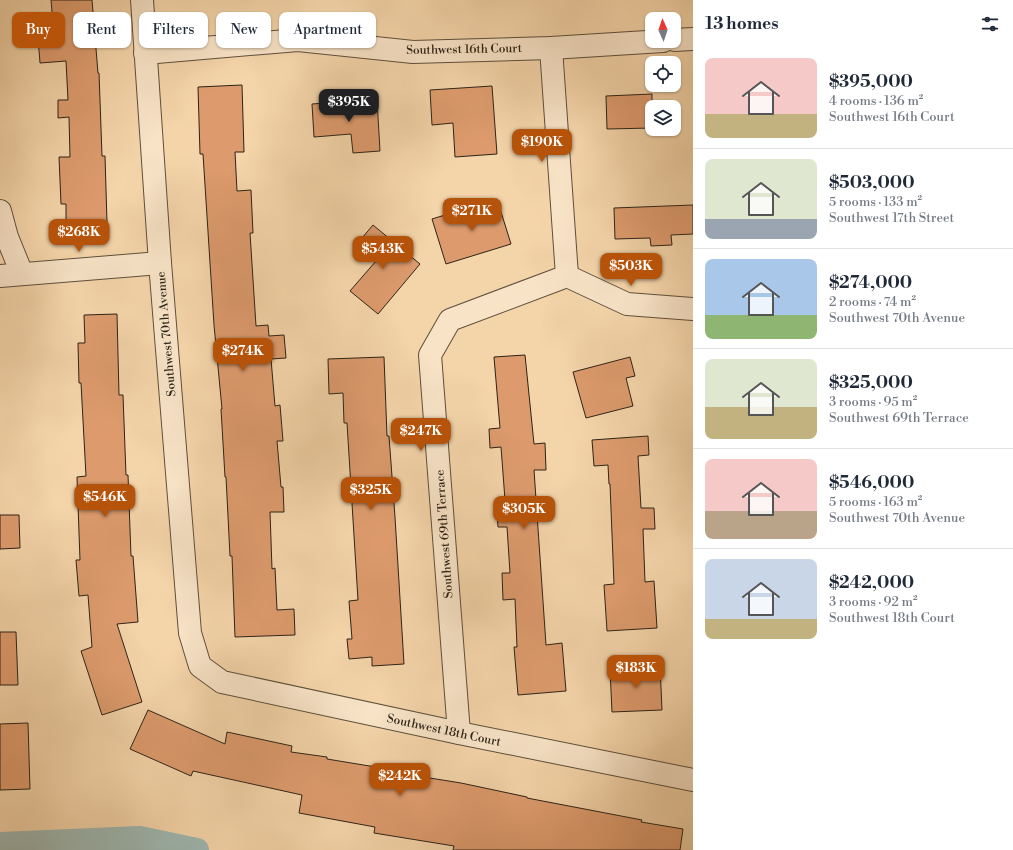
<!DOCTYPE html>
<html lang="en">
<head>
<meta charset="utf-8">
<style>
	body { margin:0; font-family:"Libre Bodoni",serif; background:#f2f2f3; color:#1f2937; height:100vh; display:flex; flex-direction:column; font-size:15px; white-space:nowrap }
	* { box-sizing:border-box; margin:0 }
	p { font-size:13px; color:#747a83 }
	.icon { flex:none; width:22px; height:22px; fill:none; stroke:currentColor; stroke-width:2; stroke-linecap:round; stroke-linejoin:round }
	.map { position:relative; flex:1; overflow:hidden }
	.details { display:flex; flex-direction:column; background:#fff; width:320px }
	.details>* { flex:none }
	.banner { position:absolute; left:12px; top:12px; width:380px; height:36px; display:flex; gap:8px }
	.needle { width:26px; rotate:357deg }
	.fabs { position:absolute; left:645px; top:12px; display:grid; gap:8px }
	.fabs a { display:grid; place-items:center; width:36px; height:36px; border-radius:8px; background:#fff; box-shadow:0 1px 3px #0004; font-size:20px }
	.price { position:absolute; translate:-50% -34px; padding:0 9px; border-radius:8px; background:#b45309; color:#fff; font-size:13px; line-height:26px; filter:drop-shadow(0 1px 2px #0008) }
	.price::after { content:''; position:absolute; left:50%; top:24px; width:12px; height:9px; margin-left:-6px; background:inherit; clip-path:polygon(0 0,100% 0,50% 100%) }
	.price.current { background:#222; color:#fff }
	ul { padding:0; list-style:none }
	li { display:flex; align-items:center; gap:12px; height:100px; padding:0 12px }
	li+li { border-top:1px solid #e0e1e3 }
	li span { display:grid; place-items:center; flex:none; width:112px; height:80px; border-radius:8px; color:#555 }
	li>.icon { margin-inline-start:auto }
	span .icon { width:48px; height:48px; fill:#fffc; stroke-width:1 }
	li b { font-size:17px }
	h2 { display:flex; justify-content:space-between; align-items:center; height:48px; padding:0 12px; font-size:17px }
	.pill { padding:0 14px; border-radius:8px; background:#fff; box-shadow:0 1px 3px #0004; font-size:14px; line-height:36px }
	.pill.current { background:#b45309; color:#fff }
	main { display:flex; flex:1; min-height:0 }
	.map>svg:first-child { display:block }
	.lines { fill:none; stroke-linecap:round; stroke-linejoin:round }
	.canal { stroke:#9eb7b0; stroke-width:24 }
	.building { fill:#dd9b6d; stroke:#2c2318 }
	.minor-casing { stroke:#5e4f3c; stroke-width:24 }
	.minor { stroke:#f8e3c7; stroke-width:22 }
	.labels { text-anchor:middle; stroke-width:3; stroke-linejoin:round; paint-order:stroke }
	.street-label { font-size:12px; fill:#2c2318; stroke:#f8e3c7 }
</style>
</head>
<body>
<main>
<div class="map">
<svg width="693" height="850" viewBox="0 0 693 850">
	<rect width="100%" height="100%" fill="#f4d4a9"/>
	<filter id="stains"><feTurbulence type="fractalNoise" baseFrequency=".005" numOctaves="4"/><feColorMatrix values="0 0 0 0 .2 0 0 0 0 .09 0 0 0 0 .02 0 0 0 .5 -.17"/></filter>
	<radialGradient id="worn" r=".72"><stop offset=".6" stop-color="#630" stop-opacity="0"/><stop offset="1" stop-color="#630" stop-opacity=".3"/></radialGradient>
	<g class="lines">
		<!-- canal -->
		<polyline class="canal" points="0,844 140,838 197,850"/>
	</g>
	<!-- building -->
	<g class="building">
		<polygon points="51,0 92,0 98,73 99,73 102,156 105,156 107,223 66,224 66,204 61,204 59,157 70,157 69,117 58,118 58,100 68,100 66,61 40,63 37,25 53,24"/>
		<polygon points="242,85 244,152 235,152 237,191 251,190 253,233 250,233 256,326 268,325 269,336 284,335 286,358 271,359 275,406 280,405 283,441 277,441 281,487 283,487 284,512 270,512 272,569 275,568 277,610 294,609 295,635 235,637 232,556 230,556 226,477 225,477 221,409 222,409 214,325 203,154 200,154 198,87"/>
		<polygon points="492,86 497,154 455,157 453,123 432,125 430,90"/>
		<polygon points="652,94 652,128 607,129 606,96"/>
		<polygon points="377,99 380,151 353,153 351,134 314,137 312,104"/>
		<polygon points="497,199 511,244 446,264 432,219"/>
		<polygon points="693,205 693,234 671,235 672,245 651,246 650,238 615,239 614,208"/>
		<polygon points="373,225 420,264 378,314 350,291 376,261 356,245"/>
		<polygon points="117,314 119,395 123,395 126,475 128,475 131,556 133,556 138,622 117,624 142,702 102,715 81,651 92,647 88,595 79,596 76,560 80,560 77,477 86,476 81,383 79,383 78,343 85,343 84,315"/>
		<polygon points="525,355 534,444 545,443 546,470 534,470 546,645 562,643 566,691 518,695 514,647 517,647 515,599 503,600 502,573 510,573 507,527 498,527 496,501 505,500 501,447 490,448 489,429 500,428 494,357"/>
		<polygon points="384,357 387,436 389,436 395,517 404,664 372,666 372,657 349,659 347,639 352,639 349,601 358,600 347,423 344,423 343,393 329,394 328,359"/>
		<polygon points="630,357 635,376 626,378 633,406 586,418 573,372"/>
		<polygon points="648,436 649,455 638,456 641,508 654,508 655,529 643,529 645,582 654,581 657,628 607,631 604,585 614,584 610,484 609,484 608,465 594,466 592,440"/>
		<polygon points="0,515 19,515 20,548 0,549"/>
		<polygon points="0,632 16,632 18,685 0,685"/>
		<polygon points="660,666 662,710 612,712 610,669"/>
		<polygon points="148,710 225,744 227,732 292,746 291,752 327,757 327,759 406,772 405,774 461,783 527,797 527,798 642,820 641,822 683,829 680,850 453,850 454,846 374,833 375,827 299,813 302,795 193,771 191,776 130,749"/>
		<polygon points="28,723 30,789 0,790 0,724"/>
	</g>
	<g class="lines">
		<defs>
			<g id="minor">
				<polyline points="142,0 160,263 190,633 200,666 222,682 459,733 693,780"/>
				<polyline points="674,40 693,39"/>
				<polyline points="551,48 567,276"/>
				<polyline points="145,53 298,40 413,52 551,48 663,41"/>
				<polyline points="0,211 7,237 22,274"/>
				<polyline points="0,276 160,263"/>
				<polyline points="567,276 627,304 693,309"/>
				<polyline points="459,733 430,355 450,320 567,276"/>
			</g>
		</defs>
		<!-- minor casing -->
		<use href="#minor" class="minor-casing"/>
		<!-- minor -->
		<use href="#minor" class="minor"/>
	</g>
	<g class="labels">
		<!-- street labels -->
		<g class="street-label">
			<text transform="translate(464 49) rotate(-1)" y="4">Southwest 16th Court</text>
			<text transform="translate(166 334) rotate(-95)" y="4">Southwest 70th Avenue</text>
			<text transform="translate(444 534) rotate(-94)" y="4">Southwest 69th Terrace</text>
			<text transform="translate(444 730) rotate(12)" y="4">Southwest 18th Court</text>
		</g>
	</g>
	<rect width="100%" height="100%" filter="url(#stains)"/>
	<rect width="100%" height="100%" fill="url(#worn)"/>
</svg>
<div class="fabs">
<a><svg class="needle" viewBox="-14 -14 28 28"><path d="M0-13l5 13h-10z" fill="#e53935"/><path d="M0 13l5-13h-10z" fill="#747a83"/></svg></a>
<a><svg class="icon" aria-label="locate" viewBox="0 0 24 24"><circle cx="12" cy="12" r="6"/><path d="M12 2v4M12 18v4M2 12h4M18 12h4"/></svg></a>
<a><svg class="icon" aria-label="layers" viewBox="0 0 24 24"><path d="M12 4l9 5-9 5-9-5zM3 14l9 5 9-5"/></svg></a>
</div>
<b class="price current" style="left:349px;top:123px">$395K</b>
<b class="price" style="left:542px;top:163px">$190K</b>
<b class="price" style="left:472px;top:232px">$271K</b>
<b class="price" style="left:79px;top:253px">$268K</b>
<b class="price" style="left:383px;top:270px">$543K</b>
<b class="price" style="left:631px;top:287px">$503K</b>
<b class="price" style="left:243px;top:372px">$274K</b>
<b class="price" style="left:421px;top:452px">$247K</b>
<b class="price" style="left:371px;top:511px">$325K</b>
<b class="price" style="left:105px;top:518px">$546K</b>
<b class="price" style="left:524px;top:530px">$305K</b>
<b class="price" style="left:636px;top:689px">$183K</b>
<b class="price" style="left:400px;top:797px">$242K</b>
<div class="banner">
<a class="pill current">Buy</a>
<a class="pill">Rent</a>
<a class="pill">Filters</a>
<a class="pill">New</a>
<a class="pill">Apartment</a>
</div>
</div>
<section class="details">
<h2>13 homes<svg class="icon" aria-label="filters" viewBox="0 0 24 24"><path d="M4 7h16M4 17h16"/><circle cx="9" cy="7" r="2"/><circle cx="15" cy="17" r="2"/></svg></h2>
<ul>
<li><span style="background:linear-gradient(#f6c9c9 70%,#c2b280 0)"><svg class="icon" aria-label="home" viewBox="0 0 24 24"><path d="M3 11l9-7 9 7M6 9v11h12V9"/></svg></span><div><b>$395,000</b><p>4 rooms · 136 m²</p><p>Southwest 16th Court</p></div></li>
<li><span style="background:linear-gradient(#dfe7d0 75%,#9aa5b1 0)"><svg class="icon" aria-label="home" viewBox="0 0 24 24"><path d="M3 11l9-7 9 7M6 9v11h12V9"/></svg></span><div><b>$503,000</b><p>5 rooms · 133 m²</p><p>Southwest 17th Street</p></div></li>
<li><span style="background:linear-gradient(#a9c7e8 70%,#8fb573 0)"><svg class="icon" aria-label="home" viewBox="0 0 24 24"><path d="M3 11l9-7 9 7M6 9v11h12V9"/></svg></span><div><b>$274,000</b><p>2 rooms · 74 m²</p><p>Southwest 70th Avenue</p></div></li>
<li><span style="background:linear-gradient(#dfe7d0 60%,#c2b280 0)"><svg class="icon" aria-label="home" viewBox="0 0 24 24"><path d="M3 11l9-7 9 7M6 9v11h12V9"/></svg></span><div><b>$325,000</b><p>3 rooms · 95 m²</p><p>Southwest 69th Terrace</p></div></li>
<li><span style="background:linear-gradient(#f6c9c9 65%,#b9a48a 0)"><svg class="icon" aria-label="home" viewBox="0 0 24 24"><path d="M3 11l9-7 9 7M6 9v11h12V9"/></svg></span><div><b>$546,000</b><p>5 rooms · 163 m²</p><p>Southwest 70th Avenue</p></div></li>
<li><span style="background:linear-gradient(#c9d6e8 75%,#c2b280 0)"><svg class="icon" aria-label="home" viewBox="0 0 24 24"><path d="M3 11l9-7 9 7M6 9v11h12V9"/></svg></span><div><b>$242,000</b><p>3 rooms · 92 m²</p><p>Southwest 18th Court</p></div></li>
</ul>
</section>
</main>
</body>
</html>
